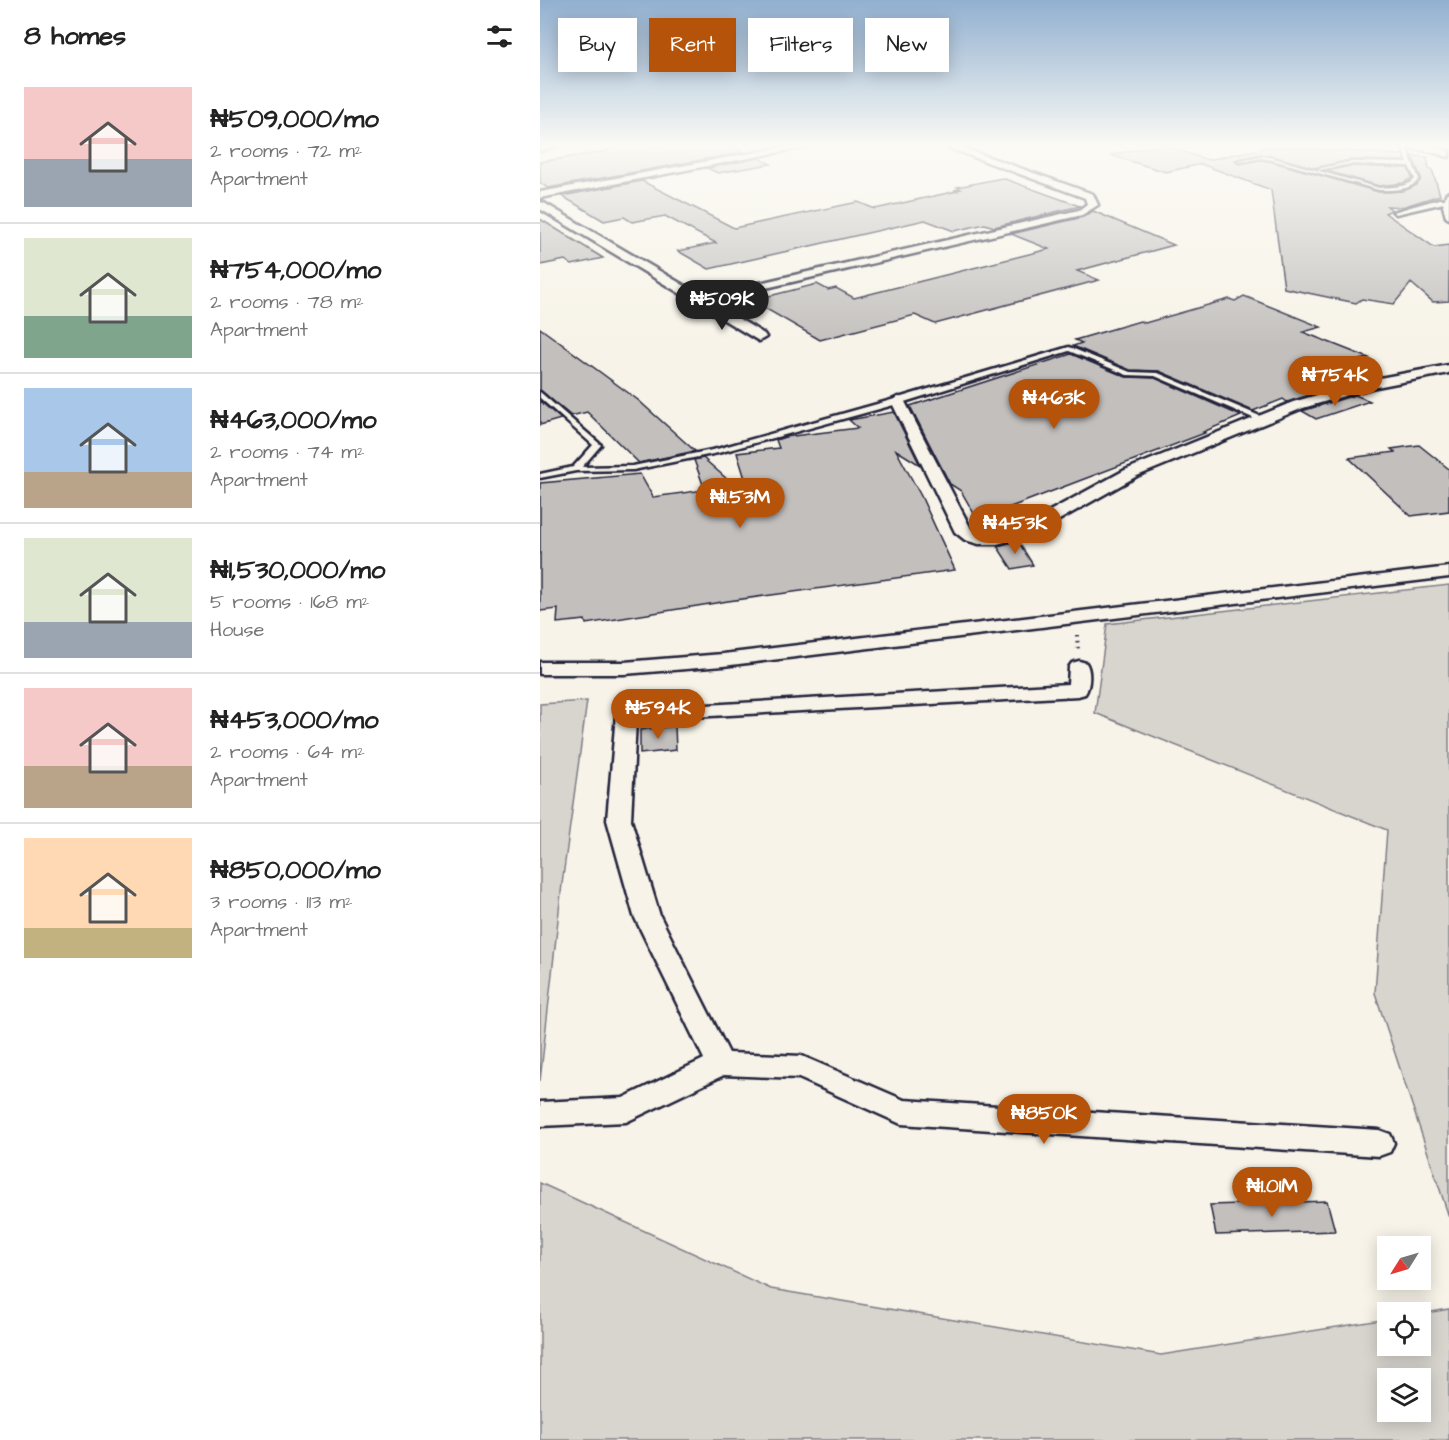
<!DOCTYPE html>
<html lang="en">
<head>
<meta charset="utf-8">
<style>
	body { margin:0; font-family:"Architects Daughter",sans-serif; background:#f2f2f2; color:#222; height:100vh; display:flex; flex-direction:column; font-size:22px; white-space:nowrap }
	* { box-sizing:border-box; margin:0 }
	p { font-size:20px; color:#767676 }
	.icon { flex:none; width:33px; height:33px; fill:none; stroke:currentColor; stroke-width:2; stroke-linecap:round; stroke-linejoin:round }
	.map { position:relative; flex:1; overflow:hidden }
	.drawer { display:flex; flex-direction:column; background:#fff; width:540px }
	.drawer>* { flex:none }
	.top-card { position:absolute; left:18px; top:18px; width:570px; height:54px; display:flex; gap:12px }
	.needle { width:39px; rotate:233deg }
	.tools { position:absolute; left:837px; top:1236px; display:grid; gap:12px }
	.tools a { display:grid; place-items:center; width:54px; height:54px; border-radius:0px; background:#fff; box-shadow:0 3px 15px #0003; font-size:30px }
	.price { position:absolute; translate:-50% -51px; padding:0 14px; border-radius:21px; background:#b45309; color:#fff; font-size:20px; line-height:39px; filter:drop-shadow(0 2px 3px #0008) }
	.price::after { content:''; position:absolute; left:50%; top:36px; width:18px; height:14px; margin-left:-9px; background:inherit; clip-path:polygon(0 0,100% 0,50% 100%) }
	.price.current { background:#222; color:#fff }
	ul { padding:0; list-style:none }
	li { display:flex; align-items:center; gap:18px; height:150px; padding:0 24px }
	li+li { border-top:2px solid #e0e0e0 }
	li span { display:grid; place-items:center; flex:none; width:168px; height:120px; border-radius:0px; color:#555 }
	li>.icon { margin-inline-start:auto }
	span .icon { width:72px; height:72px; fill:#fffc; stroke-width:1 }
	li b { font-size:26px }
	h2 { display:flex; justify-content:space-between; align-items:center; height:72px; padding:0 24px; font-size:26px }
	.pill { padding:0 21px; border-radius:0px; background:#fff; box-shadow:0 3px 15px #0003; font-size:21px; line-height:54px }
	.pill.current { background:#b45309; color:#fff }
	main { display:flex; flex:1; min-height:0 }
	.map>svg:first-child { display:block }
	.green { fill:#d8d5cf; stroke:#7d7c85; stroke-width:1.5; fill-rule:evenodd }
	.building { fill:#c2bfbd; stroke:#22223b; stroke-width:1.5 }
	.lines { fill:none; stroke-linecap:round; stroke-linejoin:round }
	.service-casing { stroke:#22223b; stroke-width:5 }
	.minor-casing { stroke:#22223b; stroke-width:5 }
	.path { stroke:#22223b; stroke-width:4; stroke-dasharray:1.5 4.5; stroke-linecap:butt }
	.service { fill:#f7f3e8; fill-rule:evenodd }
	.minor { fill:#f7f3e8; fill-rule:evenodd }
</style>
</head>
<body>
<main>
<section class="drawer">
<h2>8 homes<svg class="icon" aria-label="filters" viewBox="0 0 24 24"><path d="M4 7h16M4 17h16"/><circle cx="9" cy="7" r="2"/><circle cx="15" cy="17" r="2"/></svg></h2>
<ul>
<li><span style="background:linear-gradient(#f6c9c9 60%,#9aa5b1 0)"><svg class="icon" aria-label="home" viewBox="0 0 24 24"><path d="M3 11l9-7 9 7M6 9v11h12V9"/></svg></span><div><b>₦509,000/mo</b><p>2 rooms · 72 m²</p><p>Apartment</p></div></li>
<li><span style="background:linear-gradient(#dfe7d0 65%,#7fa58c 0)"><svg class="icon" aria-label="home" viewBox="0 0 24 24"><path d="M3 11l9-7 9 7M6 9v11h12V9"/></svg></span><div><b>₦754,000/mo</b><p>2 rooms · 78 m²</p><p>Apartment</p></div></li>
<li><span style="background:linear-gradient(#a9c7e8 70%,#b9a48a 0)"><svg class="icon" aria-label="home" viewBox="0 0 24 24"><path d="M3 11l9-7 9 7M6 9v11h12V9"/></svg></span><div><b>₦463,000/mo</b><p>2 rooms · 74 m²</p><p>Apartment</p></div></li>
<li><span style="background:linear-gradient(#dfe7d0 70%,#9aa5b1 0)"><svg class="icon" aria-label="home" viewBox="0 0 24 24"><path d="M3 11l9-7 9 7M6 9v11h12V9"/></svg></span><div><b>₦1,530,000/mo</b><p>5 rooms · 168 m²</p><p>House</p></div></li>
<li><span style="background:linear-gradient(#f6c9c9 65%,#b9a48a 0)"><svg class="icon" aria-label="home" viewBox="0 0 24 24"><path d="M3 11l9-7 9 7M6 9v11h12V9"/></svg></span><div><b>₦453,000/mo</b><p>2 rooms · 64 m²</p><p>Apartment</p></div></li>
<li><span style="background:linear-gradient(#ffd9b3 75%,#c2b280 0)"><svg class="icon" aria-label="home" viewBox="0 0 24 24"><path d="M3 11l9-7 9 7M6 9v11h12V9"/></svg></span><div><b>₦850,000/mo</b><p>3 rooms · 113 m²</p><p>Apartment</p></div></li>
</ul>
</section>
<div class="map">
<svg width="909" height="1440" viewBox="0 0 909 1440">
	<rect width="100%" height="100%" fill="#f7f3e8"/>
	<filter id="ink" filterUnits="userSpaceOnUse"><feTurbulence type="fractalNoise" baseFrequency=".0167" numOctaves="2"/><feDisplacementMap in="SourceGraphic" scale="12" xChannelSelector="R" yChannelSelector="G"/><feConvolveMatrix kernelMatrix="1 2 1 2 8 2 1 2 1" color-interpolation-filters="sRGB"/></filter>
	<g filter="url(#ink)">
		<!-- green -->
		<g class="green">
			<polygon points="909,585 909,1217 835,993 847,830 555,713 567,624"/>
			<polygon points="47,701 22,884 0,1081 0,704"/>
			<path d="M0,1183L231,1289L621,1355L847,1319L848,1346H880L881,1314L909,1309V1440H0ZM880,1378V1412H848V1378Z"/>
		</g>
		<!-- building -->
		<g class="building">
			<polygon points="58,145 189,145 204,152 8,188 0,183 0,162 69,151"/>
			<polygon points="622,145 668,160 728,147 745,147 863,155 865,161 810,160 775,168 721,154 695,160 699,164 721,160 733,162 839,192 862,191 877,185 881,178 872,156 887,157 889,169 892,169 900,195 862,207 847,206 852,210 845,213 894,247 909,245 909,301 893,302 871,283 854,304 822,299 816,303 744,288 731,190 661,164 626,172 570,155"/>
			<polygon points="219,158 231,164 178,173 167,168"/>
			<polygon points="810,166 868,168 872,178 863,183 839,186 787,171"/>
			<polygon points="462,178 540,206 454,227 445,224 414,231 385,220 169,269 138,251 176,243 125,216 92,222 84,217 64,221 22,196 102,181 194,228 318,202 335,209 417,191 414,190 421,189 417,187"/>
			<polygon points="553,211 634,245 537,271 559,280 395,324 375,315 280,340 216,303 226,301 221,298 277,284 288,290 296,288 314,298 509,249 471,234 543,217"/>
			<polygon points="0,219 63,258 32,265 25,260 0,265"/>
			<polygon points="704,296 781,327 763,332 829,358 820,360 828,363 778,378 797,387 747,402 743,399 713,411 619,371 590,370 533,346 542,343 535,340 600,321 605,323 689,299 695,301"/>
			<polygon points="0,328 98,400 155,451 99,463 47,412 31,416 0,390"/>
			<polygon points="531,354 586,377 615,378 701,416 663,432 665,433 460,511 469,526 444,531 421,491 410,484 370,406"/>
			<polygon points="815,395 830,401 776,419 762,411"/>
			<polygon points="0,401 21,419 0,425"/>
			<polygon points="354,412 380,465 356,450 381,496 415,570 188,601 46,624 45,620 17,623 18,609 0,611 0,483 100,474 113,497 165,490 154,460 163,458 212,501 197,453 239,448 236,440 245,437 318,428 309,420"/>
			<polygon points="879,445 909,469 909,511 871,516 809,458 855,452 851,449"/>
			<polygon points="478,541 493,565 472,569 457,546"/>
			<polygon points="135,726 136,750 100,754 100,730"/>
			<polygon points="787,1201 795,1231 676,1235 670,1205"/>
		</g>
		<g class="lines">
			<defs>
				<g id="service">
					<path d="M864,146L866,147L879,179C871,191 853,190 839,190L733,160L721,158L699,162L697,161L721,156L733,158L839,188C851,187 867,188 875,179L869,166L810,164L779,170L777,169L810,162L868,163L862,147Z"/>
					<polygon points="909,192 909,219 906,217 903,206 904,203 856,214 853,212 899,199 905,199 906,194"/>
					<polygon points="529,347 590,372 618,373 727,419 720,421 615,376 587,375 529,351 361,403 178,453 93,470 36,471 0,478 0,474 33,467 53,445 0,398 0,392 61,445 42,467 93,466 177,449 355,399"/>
				</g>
				<g id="minor">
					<polygon points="0,145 19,145 0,151"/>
					<polygon points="255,145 276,145 0,198 0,192"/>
					<polygon points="401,145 415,145 553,194 558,205 542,215 170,301 224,334 226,337 219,341 0,209 0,202 4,203 162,296 539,210 547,204 545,198"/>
					<polygon points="843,145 890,145 909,151 909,157 888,151"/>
					<polygon points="909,365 909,373 831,388 763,408 597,476 496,533 480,538 457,544 439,544 425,540 415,532 351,401 358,397 363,398 431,529 448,534 484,525 585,470 753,402 829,380"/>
					<polygon points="909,567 909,577 183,666 84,674 0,674 0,662 84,662 183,654"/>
					<path d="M539,661L546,663C551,670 550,687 545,694L538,696L96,720L91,820L120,916L189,1053L262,1056L364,1100L839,1130L850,1134L854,1143L850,1152L839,1156L361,1124L259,1078L184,1075L86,1122L0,1126V1102L83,1098L164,1059L94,916L67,820L76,714L79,710L528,684L529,667L532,663Z"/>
				</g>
			</defs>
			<!-- service casing -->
			<use href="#service" class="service-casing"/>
			<!-- minor casing -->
			<use href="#minor" class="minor-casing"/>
			<!-- path -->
			<polyline class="path" points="537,635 538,651"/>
			<!-- service -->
			<use href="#service" class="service"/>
			<!-- minor -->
			<use href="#minor" class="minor"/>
		</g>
	</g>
	<!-- sky -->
	<linearGradient id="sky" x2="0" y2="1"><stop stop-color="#91b0d0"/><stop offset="0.42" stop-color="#fbfaf5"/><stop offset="1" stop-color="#fbfaf5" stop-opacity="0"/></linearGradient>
	<rect width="909" height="347" fill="url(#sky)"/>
</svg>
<div class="tools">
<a><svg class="needle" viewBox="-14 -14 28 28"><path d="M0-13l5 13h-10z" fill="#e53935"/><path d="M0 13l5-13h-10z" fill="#767676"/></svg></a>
<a><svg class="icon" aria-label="locate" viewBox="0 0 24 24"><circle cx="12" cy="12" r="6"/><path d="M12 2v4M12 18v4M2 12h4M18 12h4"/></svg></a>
<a><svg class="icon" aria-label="layers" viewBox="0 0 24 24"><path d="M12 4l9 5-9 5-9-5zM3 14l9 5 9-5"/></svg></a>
</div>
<b class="price current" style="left:182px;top:331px">₦509K</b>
<b class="price" style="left:795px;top:407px">₦754K</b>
<b class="price" style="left:514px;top:430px">₦463K</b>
<b class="price" style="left:200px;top:529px">₦1.53M</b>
<b class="price" style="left:475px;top:555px">₦453K</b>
<b class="price" style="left:118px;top:740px">₦594K</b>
<b class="price" style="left:504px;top:1145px">₦850K</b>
<b class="price" style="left:732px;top:1218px">₦1.01M</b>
<div class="top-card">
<a class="pill">Buy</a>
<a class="pill current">Rent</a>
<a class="pill">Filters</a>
<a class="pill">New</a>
</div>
</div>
</main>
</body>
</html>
